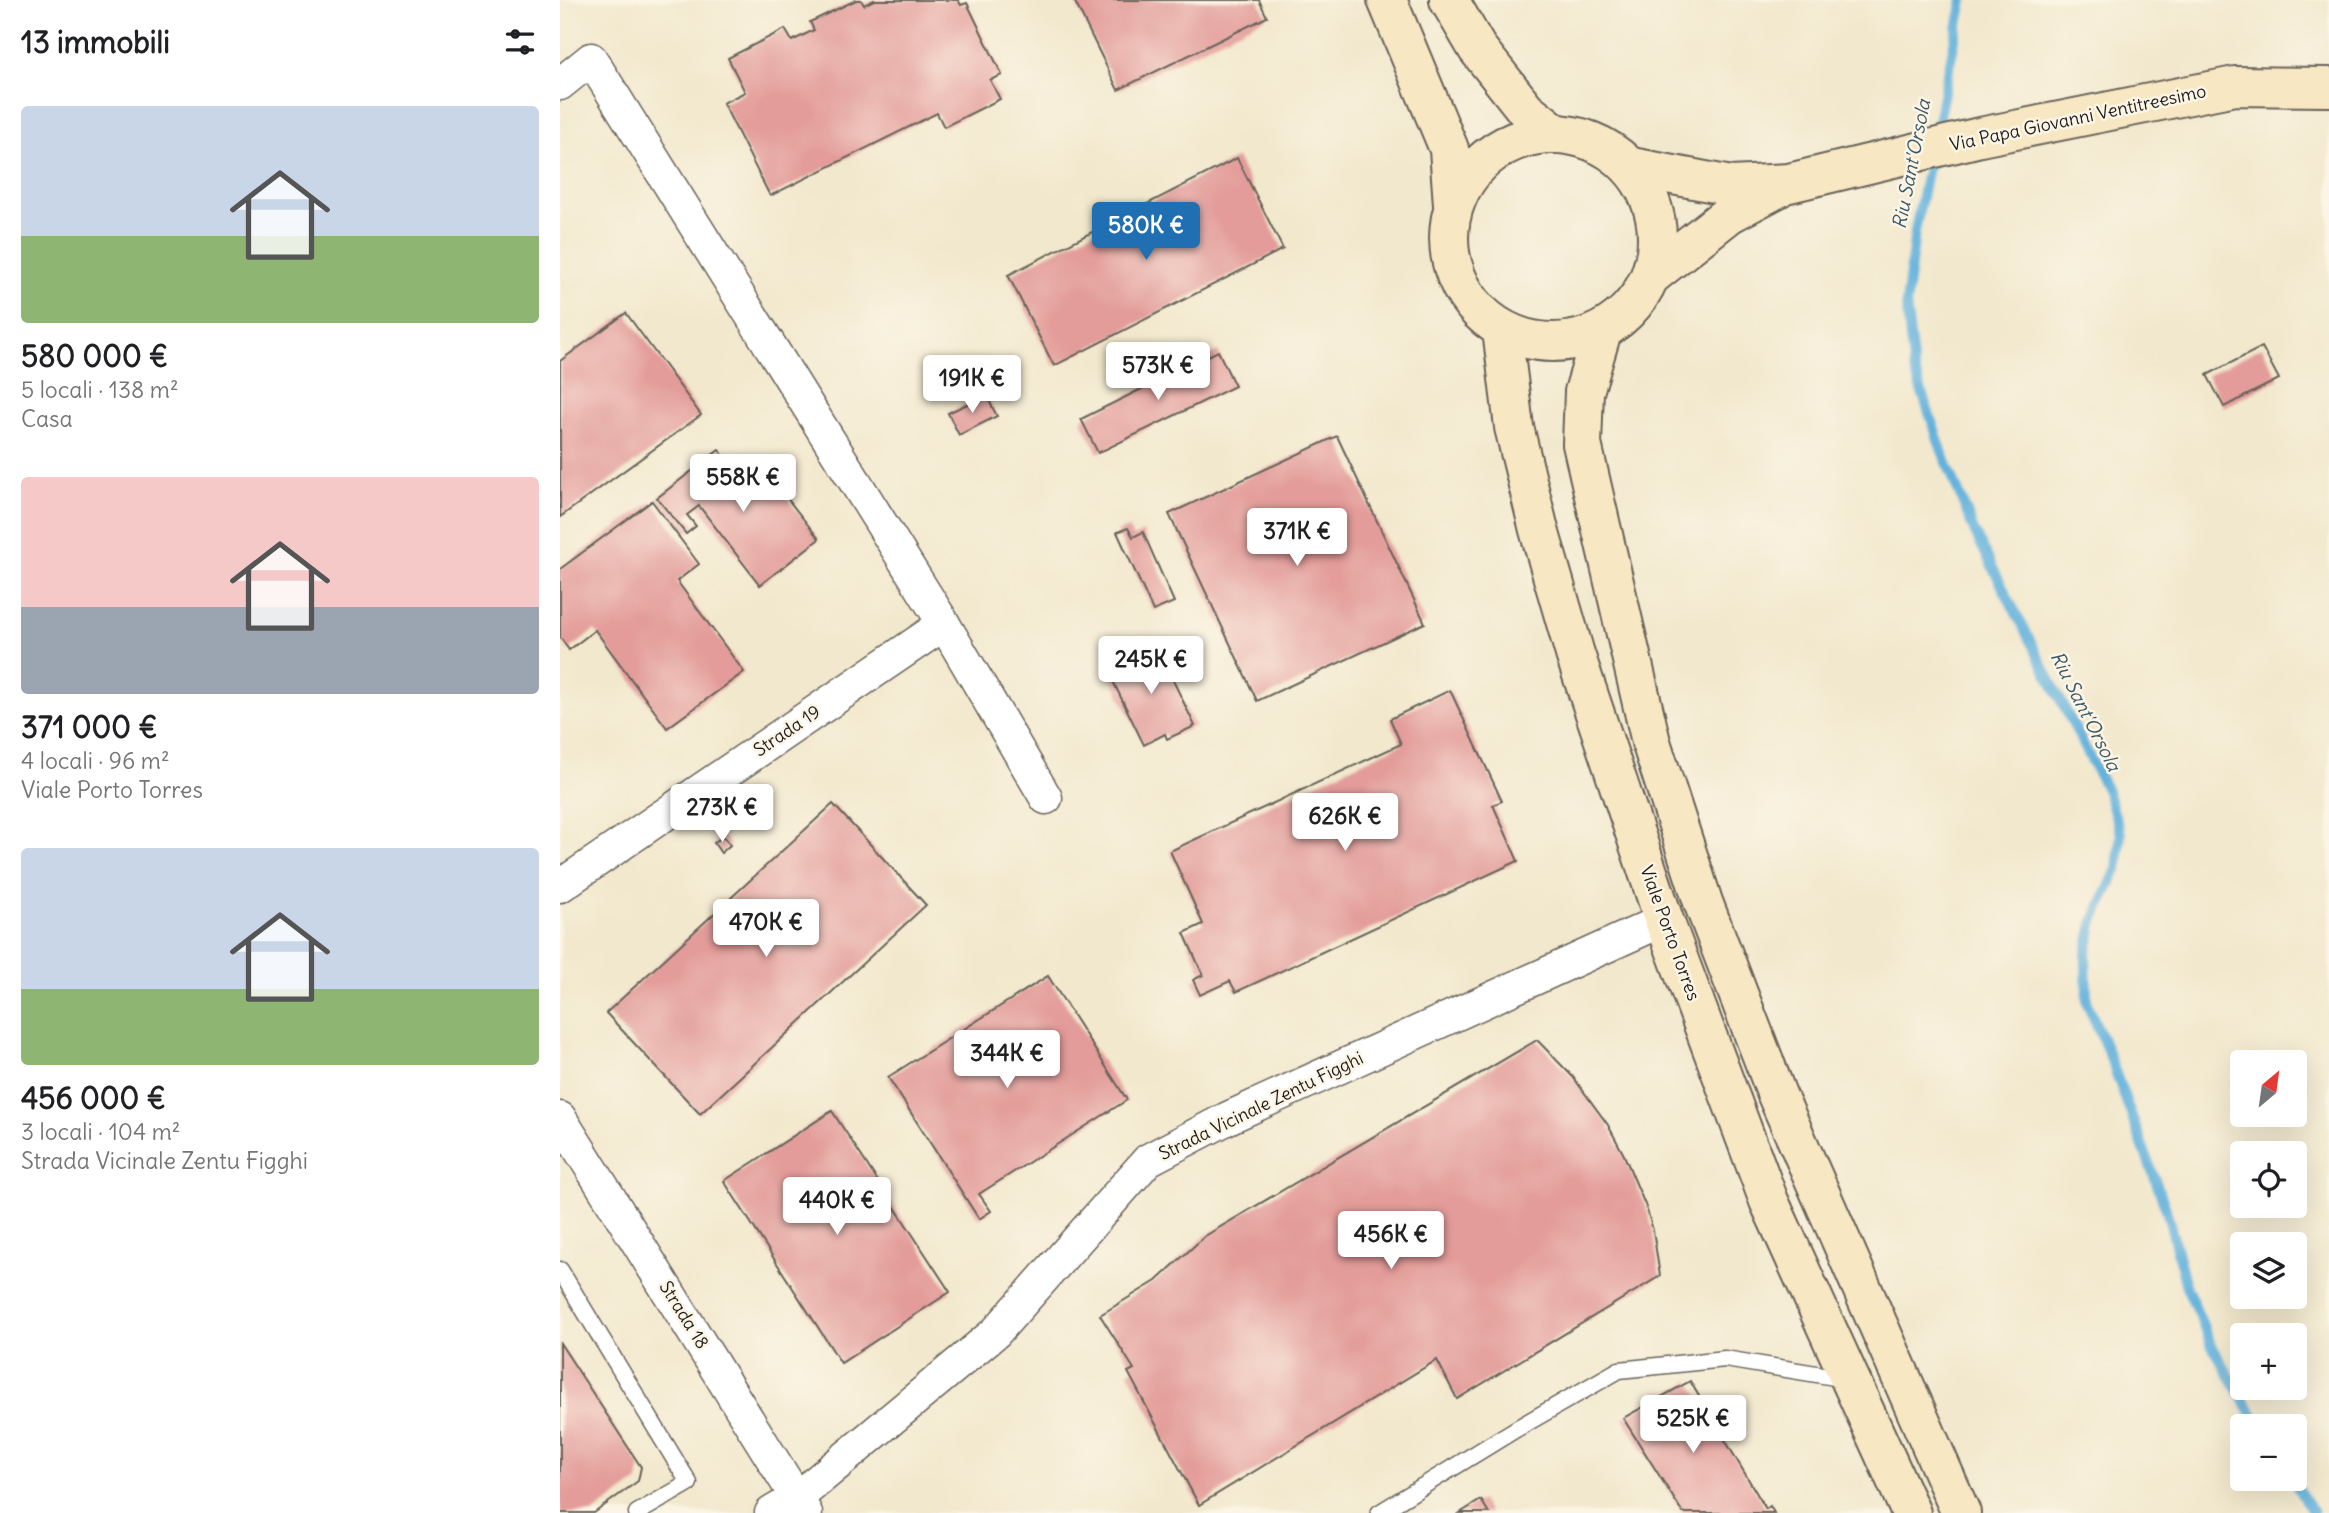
<!DOCTYPE html>
<html lang="it">
<head>
<meta charset="utf-8">
<style>
	body { margin:0; font-family:Delius,sans-serif; background:#f6f6f6; color:#202124; height:100vh; display:flex; flex-direction:column; font-size:26px; white-space:nowrap }
	* { box-sizing:border-box; margin:0 }
	p { font-size:23px; color:#757577 }
	.icon { flex:none; width:38px; height:38px; fill:none; stroke:currentColor; stroke-width:2; stroke-linecap:round; stroke-linejoin:round }
	.map { position:relative; flex:1; overflow:hidden }
	.drawer { display:flex; flex-direction:column; background:#fff; width:560px }
	.drawer>* { flex:none }
	.needle { width:46px; rotate:29deg }
	.tools { position:absolute; left:1670px; top:1050px; display:grid; gap:14px }
	.tools a { display:grid; place-items:center; width:77px; height:77px; border-radius:7px; background:#fff; box-shadow:0 7px 28px #0002; font-size:35px }
	.price { position:absolute; translate:-50% -60px; padding:0 16px; border-radius:7px; background:#fff; color:#222; font-size:23px; line-height:46px; filter:drop-shadow(0 2px 4px #0008) }
	.price::after { content:''; position:absolute; left:50%; top:42px; width:21px; height:16px; margin-left:-10px; background:inherit; clip-path:polygon(0 0,100% 0,50% 100%) }
	.price.current { background:#1f6fb2; color:#fff }
	ul { padding:0; list-style:none }
	li { display:grid; align-content:center; gap:14px; height:371px; padding:0 21px }
	li span { display:grid; place-items:center; height:217px; border-radius:7px; color:#555 }
	li>.icon { margin-inline-start:auto }
	span .icon { width:126px; height:126px; fill:#fffc; stroke-width:1 }
	li b { font-size:30px }
	h2 { display:flex; justify-content:space-between; align-items:center; height:84px; padding:0 21px; font-size:30px }
	main { display:flex; flex:1; min-height:0 }
	.map>svg:first-child { display:block }
	.lines { fill:none; stroke-linecap:round; stroke-linejoin:round }
	.stream { stroke:#63b2dd; stroke-width:10 }
	.building { fill:#e39c9a }
	.lane-casing { stroke:#67635a; stroke-width:19 }
	.street-casing { stroke:#67635a; stroke-width:35 }
	.secondary-casing { stroke:#67635a; stroke-width:42 }
	.lane { stroke:#fff; stroke-width:16 }
	.street { stroke:#fff; stroke-width:32 }
	.secondary { stroke:#f8e7c3; stroke-width:38 }
	.labels { text-anchor:middle; stroke-width:5; stroke-linejoin:round; paint-order:stroke }
	.street-label { font-size:18px; fill:#1c1c1c; stroke:#fcf5e5 }
	.water-label { font-size:19px; font-style:italic; fill:#385869; stroke:#fcf5e5 }
</style>
</head>
<body>
<main>
<section class="drawer">
<h2>13 immobili<svg class="icon" aria-label="filters" viewBox="0 0 24 24"><path d="M4 7h16M4 17h16"/><circle cx="9" cy="7" r="2"/><circle cx="15" cy="17" r="2"/></svg></h2>
<ul>
<li><span style="background:linear-gradient(#c9d6e8 60%,#8fb573 0)"><svg class="icon" aria-label="home" viewBox="0 0 24 24"><path d="M3 11l9-7 9 7M6 9v11h12V9"/></svg></span><div><b>580 000 €</b><p>5 locali · 138 m²</p><p>Casa</p></div></li>
<li><span style="background:linear-gradient(#f6c9c9 60%,#9aa5b1 0)"><svg class="icon" aria-label="home" viewBox="0 0 24 24"><path d="M3 11l9-7 9 7M6 9v11h12V9"/></svg></span><div><b>371 000 €</b><p>4 locali · 96 m²</p><p>Viale Porto Torres</p></div></li>
<li><span style="background:linear-gradient(#c9d6e8 65%,#8fb573 0)"><svg class="icon" aria-label="home" viewBox="0 0 24 24"><path d="M3 11l9-7 9 7M6 9v11h12V9"/></svg></span><div><b>456 000 €</b><p>3 locali · 104 m²</p><p>Strada Vicinale Zentu Figghi</p></div></li>
</ul>
</section>
<div class="map">
<svg width="1769" height="1513" viewBox="0 0 1769 1513">
	<rect width="100%" height="100%" fill="#fcf5e5"/>
	<filter id="ink" filterUnits="userSpaceOnUse"><feTurbulence type="fractalNoise" baseFrequency=".0143" numOctaves="2"/><feDisplacementMap in="SourceGraphic" scale="14" xChannelSelector="R" yChannelSelector="G"/><feConvolveMatrix kernelMatrix="1 2 1 2 8 2 1 2 1" color-interpolation-filters="sRGB"/></filter>
	<filter id="wash" filterUnits="userSpaceOnUse"><feTurbulence type="fractalNoise" baseFrequency=".00686" numOctaves="4" result="noise"/><feDisplacementMap in="SourceGraphic" scale="28" xChannelSelector="R" yChannelSelector="G"/><feGaussianBlur stdDeviation="1.57" result="paint"/><feColorMatrix in="noise" values="0 0 0 0 0 0 0 0 0 0 0 0 0 0 0 0 0 1.4 0 .05"/><feComposite in="paint" operator="in"/></filter>
	<g filter="url(#wash)">
		<rect width="100%" height="100%" fill="#f2e8cd"/>
		<g class="lines">
			<!-- stream -->
			<g class="stream">
				<polyline points="1374,141 1403,0"/>
				<polyline points="1370,157 1355,231 1346,305 1354,369 1382,451 1415,533 1547,791 1561,834 1557,869 1534,920 1526,955 1527,1003 1548,1052 1606,1209 1626,1286 1652,1346 1699,1426"/>
				<polyline points="1732,1479 1753,1513"/>
			</g>
		</g>
		<g id="blocks">
			<!-- building -->
			<g class="building">
				<polygon points="296,0 301,0 304,5 314,0 398,0 401,5 407,3 442,75 430,80 440,99 384,127 377,113 210,196 163,103 185,92 168,58 225,29 232,41 254,30 250,22"/>
				<polygon points="514,0 699,0 707,17 558,90"/>
				<polygon points="677,158 723,249 494,366 448,275"/>
				<polygon points="66,313 141,415 0,517 0,361"/>
				<polygon points="1702,347 1719,379 1664,407 1647,375"/>
				<polygon points="658,351 675,386 538,453 521,419"/>
				<polygon points="426,395 437,416 399,435 388,413"/>
				<polygon points="777,436 865,623 697,701 609,514"/>
				<polygon points="159,450 179,475 197,460 259,539 200,585 139,506 127,515 136,526 126,534 97,498"/>
				<polygon points="92,501 139,564 117,581 184,672 107,728 35,630 9,650 0,637 0,569"/>
				<polygon points="568,528 573,537 583,532 614,602 593,611 557,532"/>
				<polygon points="595,643 635,726 607,739 605,734 584,745 548,671 568,662 566,657"/>
				<polygon points="890,690 942,801 933,805 958,861 676,992 670,981 640,995 633,980 643,975 624,933 643,924 610,851 841,744 830,719"/>
				<polygon points="273,804 366,905 140,1114 46,1013"/>
				<polygon points="163,836 170,845 161,853 154,843"/>
				<polygon points="488,976 567,1100 419,1194 431,1211 419,1219 328,1077"/>
				<polygon points="977,1040 1013,1077 1048,1125 1064,1155 1086,1207 1093,1230 1100,1276 897,1399 877,1360 639,1505 568,1372 574,1369 540,1315 596,1281 645,1236"/>
				<polygon points="272,1111 390,1292 281,1363 164,1181"/>
				<polygon points="0,1343 81,1467 78,1481 34,1513 0,1513"/>
				<polygon points="1130,1381 1206,1509 1210,1506 1214,1513 1123,1513 1063,1418"/>
				<polygon points="921,1500 929,1513 900,1513"/>
			</g>
		</g>
	</g>
	<g filter="url(#ink)">
		<use href="#blocks" fill-opacity="0" stroke="#67635a" stroke-width="2"/>
		<g class="lines">
			<defs>
				<g id="lane">
					<polyline points="0,1270 129,1483 77,1513"/>
					<polyline points="819,1513 956,1429 1059,1370 1165,1359 1287,1379"/>
				</g>
				<g id="street">
					<polyline points="0,84 31,59 384,624 486,798"/>
					<polyline points="0,886 384,624"/>
					<polyline points="0,1118 246,1513"/>
					<polyline points="211,1513 238,1497 436,1332 588,1160 668,1118 1104,920"/>
				</g>
				<g id="secondary">
					<polyline points="827,0 889,149 893,205"/>
					<polyline points="889,0 917,48 966,110 995,133"/>
					<circle cx="993" cy="238" r="104"/>
					<polyline points="1071,167 1171,186 1229,183 1420,137 1675,86 1769,87"/>
					<polyline points="1092,275 1169,214 1218,188"/>
					<polyline points="942,330 954,427 979,530 1015,654 1104,920 1209,1201 1351,1513"/>
					<polyline points="1042,331 1024,392 1022,444 1091,742 1143,902 1217,1095 1401,1513"/>
				</g>
			</defs>
			<!-- lane casing -->
			<use href="#lane" class="lane-casing"/>
			<!-- street casing -->
			<use href="#street" class="street-casing"/>
			<!-- secondary casing -->
			<use href="#secondary" class="secondary-casing"/>
			<!-- lane -->
			<use href="#lane" class="lane"/>
			<!-- street -->
			<use href="#street" class="street"/>
			<!-- secondary -->
			<use href="#secondary" class="secondary"/>
		</g>
	</g>
	<g class="labels">
		<!-- street labels -->
		<g class="street-label">
			<text transform="translate(1518 118) rotate(-12)" y="6">Via Papa Giovanni Ventitreesimo</text>
			<text transform="translate(227 731) rotate(-34)" y="6">Strada 19</text>
			<text transform="translate(1110 933) rotate(70)" y="6">Viale Porto Torres</text>
			<text transform="translate(701 1106) rotate(-26)" y="6">Strada Vicinale Zentu Figghi</text>
			<text transform="translate(124 1315) rotate(58)" y="6">Strada 18</text>
		</g>
		<!-- water labels -->
		<g class="water-label">
			<text transform="translate(1351 164) rotate(-79)" y="7">Riu Sant'Orsola</text>
			<text transform="translate(1526 711) rotate(63)" y="7">Riu Sant'Orsola</text>
		</g>
	</g>
</svg>
<div class="tools">
<a><svg class="needle" viewBox="-14 -14 28 28"><path d="M0-13l5 13h-10z" fill="#e53935"/><path d="M0 13l5-13h-10z" fill="#757577"/></svg></a>
<a><svg class="icon" aria-label="locate" viewBox="0 0 24 24"><circle cx="12" cy="12" r="6"/><path d="M12 2v4M12 18v4M2 12h4M18 12h4"/></svg></a>
<a><svg class="icon" aria-label="layers" viewBox="0 0 24 24"><path d="M12 4l9 5-9 5-9-5zM3 14l9 5 9-5"/></svg></a>
<a>+</a>
<a>−</a>
</div>
<b class="price current" style="left:586px;top:262px">580K €</b>
<b class="price" style="left:598px;top:402px">573K €</b>
<b class="price" style="left:412px;top:415px">191K €</b>
<b class="price" style="left:183px;top:514px">558K €</b>
<b class="price" style="left:737px;top:568px">371K €</b>
<b class="price" style="left:591px;top:696px">245K €</b>
<b class="price" style="left:162px;top:844px">273K €</b>
<b class="price" style="left:785px;top:853px">626K €</b>
<b class="price" style="left:206px;top:959px">470K €</b>
<b class="price" style="left:447px;top:1090px">344K €</b>
<b class="price" style="left:277px;top:1237px">440K €</b>
<b class="price" style="left:831px;top:1271px">456K €</b>
<b class="price" style="left:1133px;top:1455px">525K €</b>
</div>
</main>
</body>
</html>
